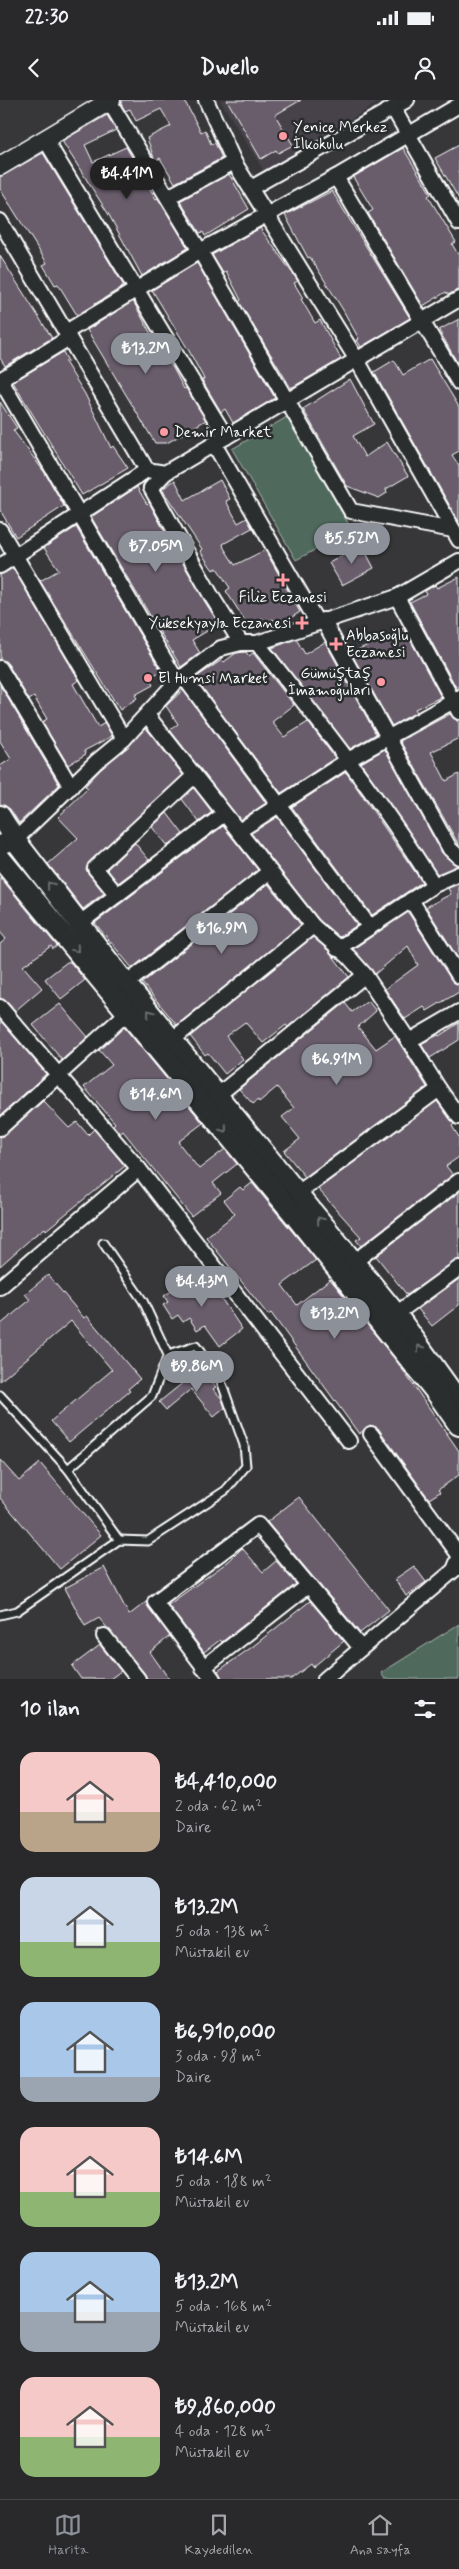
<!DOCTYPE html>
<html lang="tr">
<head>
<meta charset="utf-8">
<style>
	body { margin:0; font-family:Mynerve,sans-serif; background:#353538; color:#f1f3f6; height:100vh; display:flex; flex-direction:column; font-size:19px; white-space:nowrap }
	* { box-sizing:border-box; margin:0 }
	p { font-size:16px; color:#a5a6a9 }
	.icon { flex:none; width:28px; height:28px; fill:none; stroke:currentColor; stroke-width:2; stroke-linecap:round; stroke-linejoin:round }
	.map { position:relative; height:1579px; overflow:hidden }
	.drawer { display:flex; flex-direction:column; background:#29292c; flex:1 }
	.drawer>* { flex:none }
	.price { position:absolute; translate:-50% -42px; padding:0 11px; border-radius:18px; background:#8c9099; color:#fff; font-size:16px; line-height:32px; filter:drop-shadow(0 1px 2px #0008) }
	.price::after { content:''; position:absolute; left:50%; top:30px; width:15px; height:11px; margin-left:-8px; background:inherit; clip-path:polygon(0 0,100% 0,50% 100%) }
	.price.current { background:#222; color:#fff }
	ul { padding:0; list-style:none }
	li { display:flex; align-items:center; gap:15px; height:125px; padding:0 20px }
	li span { display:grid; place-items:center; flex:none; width:140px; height:100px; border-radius:15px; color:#555 }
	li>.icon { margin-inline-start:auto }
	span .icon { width:60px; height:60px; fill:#fffc; stroke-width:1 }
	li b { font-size:21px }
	h2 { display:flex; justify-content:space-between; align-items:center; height:60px; padding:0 20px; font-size:21px }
	.status { display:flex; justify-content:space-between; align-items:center; height:35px; padding:0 25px; background:#29292c; direction:ltr }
	.status svg { height:14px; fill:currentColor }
	header { display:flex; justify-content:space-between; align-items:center; height:65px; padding:0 20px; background:#29292c; font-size:22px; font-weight:800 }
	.tab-bar { display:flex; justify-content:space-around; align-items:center; height:70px; border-top:1px solid #454548; background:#29292c; font-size:14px; color:#a5a6a9 }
	.tab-bar a { display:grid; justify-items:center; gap:2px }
	.tab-bar .current { color:#8c9099 }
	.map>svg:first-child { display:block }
	.built { fill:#464249 }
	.green { fill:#506b5b; stroke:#a8b5ad }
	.building { fill:#695d6c; stroke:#fff }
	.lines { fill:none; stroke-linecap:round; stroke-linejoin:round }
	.service-casing { stroke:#fff; stroke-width:11 }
	.minor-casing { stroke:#fff; stroke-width:18 }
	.tertiary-casing { stroke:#fff; stroke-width:21 }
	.secondary-casing { stroke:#fff; stroke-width:24 }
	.service { stroke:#2a2d2e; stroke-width:7 }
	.minor { stroke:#2a2d2e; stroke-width:14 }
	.tertiary { stroke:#2a2d2e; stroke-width:18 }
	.secondary { stroke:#2a2d2e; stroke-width:20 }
	.oneway { stroke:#6a6c6d }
	.poi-dot { fill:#ff9aa2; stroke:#2a2d2e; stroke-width:2 }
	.labels { text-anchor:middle; stroke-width:5; stroke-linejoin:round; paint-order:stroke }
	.poi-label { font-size:15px; fill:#fff; stroke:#2a2d2e; text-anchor:start }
</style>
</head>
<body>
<div class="status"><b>22:30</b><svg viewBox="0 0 49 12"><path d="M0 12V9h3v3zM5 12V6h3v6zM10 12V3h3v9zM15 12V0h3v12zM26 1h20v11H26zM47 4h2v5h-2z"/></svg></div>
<header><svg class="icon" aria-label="back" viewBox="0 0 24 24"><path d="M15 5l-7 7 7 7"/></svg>Dwello<svg class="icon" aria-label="person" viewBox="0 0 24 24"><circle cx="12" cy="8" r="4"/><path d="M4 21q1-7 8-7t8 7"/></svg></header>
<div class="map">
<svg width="459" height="1579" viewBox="0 0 459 1579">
	<rect width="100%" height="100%" fill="#37373a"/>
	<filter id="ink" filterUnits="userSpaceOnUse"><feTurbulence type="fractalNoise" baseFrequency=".02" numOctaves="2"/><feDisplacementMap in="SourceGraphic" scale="10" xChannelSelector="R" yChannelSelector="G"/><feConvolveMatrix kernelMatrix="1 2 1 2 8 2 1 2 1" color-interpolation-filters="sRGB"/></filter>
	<g filter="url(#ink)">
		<!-- built -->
		<polygon class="built" points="220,0 383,0 264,71"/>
		<!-- green -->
		<g class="green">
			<polygon points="287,317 352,430 296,460 232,349"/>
			<polygon points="459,1524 459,1579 385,1579 381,1573"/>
		</g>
		<!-- building -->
		<g class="building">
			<polygon points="122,0 184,0 201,32 205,30 211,44 215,43 222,58 175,83 160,58 155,61 147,38 171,26 161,9 136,21 130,9 125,11 121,4"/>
			<polygon points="227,0 301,0 275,15 293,45 278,53 276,50 261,59"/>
			<polygon points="107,15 116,30 85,45 93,62 126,47 156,99 158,98 188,148 142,176 109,115 62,41"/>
			<polygon points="459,45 459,99 435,58"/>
			<polygon points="403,48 431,94 428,96 456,142 452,144 459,156 459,189 448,195 446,192 423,206 368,113 373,110 353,77"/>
			<polygon points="43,53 124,186 77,215 58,184 55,185 43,165 47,163 0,89 0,77"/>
			<polygon points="229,74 249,109 205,136 203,132 200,133 180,101"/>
			<polygon points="332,91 410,218 361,247 357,240 359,239 343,210 310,157 308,158 285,115"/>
			<polygon points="260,128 298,181 294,183 303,198 301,199 315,223 320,220 341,259 291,288 239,202 241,200 226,171 223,173 212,155"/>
			<polygon points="0,156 52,238 5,266 0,258"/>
			<polygon points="197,163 275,298 233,323 225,309 221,312 202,280 204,279 189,251 152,190"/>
			<polygon points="133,201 164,258 173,268 184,289 186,288 206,320 167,343 155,343 87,230"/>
			<polygon points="459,219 459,266 439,230"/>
			<polygon points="63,252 68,261 65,262 85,294 111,348 113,346 128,368 82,395 13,282"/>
			<polygon points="430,259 459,307 459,351 452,355 459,366 459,422 374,272 394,260 403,275"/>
			<polygon points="350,279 374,324 353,336 365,357 387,342 408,376 386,389 387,393 379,398 347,386 303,309"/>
			<polygon points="0,302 17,328 13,330 45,373 64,406 16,437 0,410"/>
			<polygon points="175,380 185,400 220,380 230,399 226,401 238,423 247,418 252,428 223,444 224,448 235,465 265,450 300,512 278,526 273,519 265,524 262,518 249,527 226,491 230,488 217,468 213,470 210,466 200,451 202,449 162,389"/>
			<polygon points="137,387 147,404 149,402 169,440 219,524 192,540 200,553 181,567 91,417"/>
			<polygon points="76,427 161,571 149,578 153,585 135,595 137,598 120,610 40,481 59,470 44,448"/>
			<polygon points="362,445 374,468 342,485 329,463"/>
			<polygon points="13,468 79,580 73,584 98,627 105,623 112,636 84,651 86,654 68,665 42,622 47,619 34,597 29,600 8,564 0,559 0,475"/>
			<polygon points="459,477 459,588 457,589 410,502 426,494 425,491 435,485 437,488"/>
			<polygon points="404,528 441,597 415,609 417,612 392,626 351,553"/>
			<polygon points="296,539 305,554 325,542 376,634 350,649 272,548"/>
			<polygon points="246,552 249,556 253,553 294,605 272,622 284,637 308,622 335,658 281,693 195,578 222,560 224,562 236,553"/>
			<polygon points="0,585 59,685 19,723 10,709 0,704 0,666 11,659 0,641"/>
			<polygon points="183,590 266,703 240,720 170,630 178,624 166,606"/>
			<polygon points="450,614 459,623 459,638 431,652 446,681 459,674 459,745 400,641"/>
			<polygon points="146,628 183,675 89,762 86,769 88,773 104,793 83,809 48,764 78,738 58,717 88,688 85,686 100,670"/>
			<polygon points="385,649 442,753 458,766 437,774 361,663"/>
			<polygon points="346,672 422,782 372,815 292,707"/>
			<polygon points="194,688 212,712 199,722 182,699"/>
			<polygon points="167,713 183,734 167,746 152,727"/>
			<polygon points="277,717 357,825 339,837 319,820 251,733"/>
			<polygon points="223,726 258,770 132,868 95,823"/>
			<polygon points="135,743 149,760 118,783 107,769"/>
			<polygon points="0,777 57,846 53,849 51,846 23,866 42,888 15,911 6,901 0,898 0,844 6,839 0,832"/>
			<polygon points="268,784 301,825 177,925 142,883"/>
			<polygon points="459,784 459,860 426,807 451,794 448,788"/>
			<polygon points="408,812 452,881 459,885 459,892 427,911 424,907 405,919 385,889 418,865 408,846 375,874 353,849"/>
			<polygon points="313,837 329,851 349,877 288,927 286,925 263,943 245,922 226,936 243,959 225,974 208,953 205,955 190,936"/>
			<polygon points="67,862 70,862 85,880 61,899 45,879"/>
			<polygon points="368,901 376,911 358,927 376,949 395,936 427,987 305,1077 284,1051 300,1039 282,1017 294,1008 277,987 259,1002 258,1000 253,1004 239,989 345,903 352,912"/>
			<polygon points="60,904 88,937 62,960 33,925"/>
			<polygon points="0,920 46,974 0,1016"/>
			<polygon points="459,923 459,940 430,958 421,944 438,935 439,936"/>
			<polygon points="124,927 203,1023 178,1042 199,1069 225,1049 237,1064 213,1083 221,1093 191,1116 123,1031 120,1034 113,1025 115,1023 84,987 112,965 99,950"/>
			<polygon points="43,1001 69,1028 77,1022 88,1035 94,1029 125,1066 46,1130 45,1128 34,1136 0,1166 0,1037 6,1034"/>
			<polygon points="437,1001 454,1024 452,1026 459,1037 459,1057 446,1066 453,1075 361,1146 356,1140 361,1137 318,1089"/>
			<polygon points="252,1083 316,1160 282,1185 297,1205 330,1179 398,1263 459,1351 459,1375 438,1390 440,1392 429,1399 378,1328 370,1325 359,1334 271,1213 268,1215 206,1137 235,1114 224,1100 240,1087 243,1090"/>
			<polygon points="459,1092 459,1159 407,1195 376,1156"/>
			<polygon points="202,1170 242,1229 220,1246 205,1225 197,1230 189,1218 183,1222 178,1215 172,1219 163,1205 168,1202 164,1196"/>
			<polygon points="48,1175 84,1218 87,1216 140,1279 128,1289 130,1291 69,1342 51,1321 112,1270 71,1221 0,1281 0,1225 30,1200 25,1194"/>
			<polygon points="459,1179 459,1205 432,1226 418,1209"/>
			<polygon points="200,1269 216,1287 213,1289 222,1299 225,1308 214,1317 191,1289 166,1310 159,1302"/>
			<polygon points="0,1360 19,1381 40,1363 101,1435 60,1469 0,1398"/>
			<polygon points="299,1397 389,1510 360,1533 267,1422"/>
			<polygon points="242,1448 263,1472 276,1461 296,1484 222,1542 220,1540 204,1552 168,1505 229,1461"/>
			<polygon points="414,1466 426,1482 406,1496 395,1479"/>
			<polygon points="104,1467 129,1515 146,1502 170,1536 150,1552 169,1579 147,1579 145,1574 99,1518 85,1526 65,1488"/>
			<polygon points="310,1501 344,1541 313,1567 311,1564 291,1579 222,1579 218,1571 252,1547"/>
			<polygon points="100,1545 121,1571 110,1579 81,1579 72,1566"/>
		</g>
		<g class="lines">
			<defs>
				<g id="service">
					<polyline points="0,1295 68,1369 119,1440"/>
					<polyline points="68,1369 152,1296 168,1255 143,1201 103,1143"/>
					<polyline points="0,1515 17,1511 119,1440 148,1441 226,1390 246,1366 244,1345 221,1281 196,1246 168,1255"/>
				</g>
				<g id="minor">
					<polyline points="206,0 234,62 357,260 459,440"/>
					<polyline points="407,0 393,8 459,123"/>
					<polyline points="109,1 200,151 351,411 453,430"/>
					<polyline points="459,5 336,77 459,283"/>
					<polyline points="45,39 226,337"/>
					<polyline points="251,88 393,8"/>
					<polyline points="168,97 234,62"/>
					<polyline points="0,121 147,370 165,373 459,199"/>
					<polyline points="66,232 200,151 336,77"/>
					<polyline points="0,279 177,581"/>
					<polyline points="0,280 69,238"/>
					<polyline points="214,344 317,522"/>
					<polyline points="165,373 151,388 212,497 241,543"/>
					<polyline points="0,430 124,639"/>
					<polyline points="0,466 147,370"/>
					<polyline points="397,497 459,612"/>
					<polyline points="323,520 450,749 459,757"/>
					<path d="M257,543C319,621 381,700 434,785"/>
					<polyline points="0,568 71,687"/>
					<polyline points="183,576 369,826"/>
					<polyline points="147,615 313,826 349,857 365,875 409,941 459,912"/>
					<polyline points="239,731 348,660 459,598"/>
					<polyline points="15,740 96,662 124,639 177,581 221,548 241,543 257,543 397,497 459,461"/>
					<polyline points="117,795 95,768 194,676"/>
					<polyline points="411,800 459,876"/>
					<polyline points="80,823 224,714"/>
					<polyline points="337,849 434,785 459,774"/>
					<polyline points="126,884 269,772"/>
					<polyline points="0,907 139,1069 349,1341"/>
					<polyline points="172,940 313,826"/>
					<polyline points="409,941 439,989"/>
					<polyline points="218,995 365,875"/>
					<polyline points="0,1028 128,912"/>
					<polyline points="298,1093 439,989 459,1017"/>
					<polyline points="354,1162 459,1081"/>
					<polyline points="0,1187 139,1069"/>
					<polyline points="396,1214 459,1168"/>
					<polyline points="371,1334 459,1455"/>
					<polyline points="104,1536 138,1579"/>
					<polyline points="203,1568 309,1485"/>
					<polyline points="213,1579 155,1502 258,1425 361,1548"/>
					<polyline points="325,1579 454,1470 459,1458"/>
				</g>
				<g id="tertiary">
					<polyline points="0,66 111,0"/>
					<polyline points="0,745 15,740"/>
				</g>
				<g id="secondary">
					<polyline points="0,716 15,740 126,884 396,1214 459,1302"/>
					<polyline points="0,758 296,1117 436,1292 459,1325"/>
				</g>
			</defs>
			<!-- service casing -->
			<use href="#service" class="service-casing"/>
			<!-- minor casing -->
			<use href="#minor" class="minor-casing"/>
			<!-- tertiary casing -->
			<use href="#tertiary" class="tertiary-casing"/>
			<!-- secondary casing -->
			<use href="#secondary" class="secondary-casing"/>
			<!-- service -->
			<use href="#service" class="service"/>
			<!-- minor -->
			<use href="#minor" class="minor"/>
			<!-- tertiary -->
			<use href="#tertiary" class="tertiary"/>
			<!-- secondary -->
			<use href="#secondary" class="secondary"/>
		</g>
		<!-- one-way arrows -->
		<defs><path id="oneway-chevron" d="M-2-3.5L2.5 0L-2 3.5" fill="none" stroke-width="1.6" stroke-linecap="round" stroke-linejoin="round" transform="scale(1.25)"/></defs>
		<g class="oneway">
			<use href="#oneway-chevron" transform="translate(50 785) rotate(-128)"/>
			<use href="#oneway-chevron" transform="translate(76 849) rotate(50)"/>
			<use href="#oneway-chevron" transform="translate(150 913) rotate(-129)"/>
			<use href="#oneway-chevron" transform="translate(224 1029) rotate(51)"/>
			<use href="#oneway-chevron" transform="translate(320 1120) rotate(-129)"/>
			<use href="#oneway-chevron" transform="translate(420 1248) rotate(-126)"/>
		</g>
	</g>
	<!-- markers -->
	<g class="poi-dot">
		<circle cx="283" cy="36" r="5"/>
		<circle cx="164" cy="332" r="5"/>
		<path d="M280.5 472.5h5v5h5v5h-5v5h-5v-5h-5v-5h5z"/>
		<path d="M299.5 515.5h5v5h5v5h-5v5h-5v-5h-5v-5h5z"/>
		<path d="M333.5 536.5h5v5h5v5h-5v5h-5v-5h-5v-5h5z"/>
		<circle cx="148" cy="578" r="5"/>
		<circle cx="381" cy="582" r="5"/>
	</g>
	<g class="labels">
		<!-- poi labels -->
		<g class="poi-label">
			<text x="293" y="32">Yenice Merkez<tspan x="293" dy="17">İlkokulu</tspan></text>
			<text x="174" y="337">Demir Market</text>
			<text x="283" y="502" text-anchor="middle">Filiz Eczanesi</text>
			<text x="292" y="528" text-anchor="end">Yüksekyayla Eczanesi</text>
			<text x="346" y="540">Abbasoğlu<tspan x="346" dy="17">Eczanesi</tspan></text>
			<text x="371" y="578" text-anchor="end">Gümüştaş<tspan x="371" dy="17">İmamoğuları</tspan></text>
			<text x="158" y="583">El Humsi Market</text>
		</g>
	</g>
</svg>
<b class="price current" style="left:127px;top:100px">₺4.41M</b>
<b class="price" style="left:146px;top:275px">₺13.2M</b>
<b class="price" style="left:352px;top:465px">₺5.52M</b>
<b class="price" style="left:156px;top:473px">₺7.05M</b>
<b class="price" style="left:222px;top:855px">₺16.9M</b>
<b class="price" style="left:337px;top:986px">₺6.91M</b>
<b class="price" style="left:156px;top:1021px">₺14.6M</b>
<b class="price" style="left:202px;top:1208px">₺4.43M</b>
<b class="price" style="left:335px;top:1240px">₺13.2M</b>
<b class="price" style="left:197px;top:1293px">₺9.86M</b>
</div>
<section class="drawer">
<h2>10 ilan<svg class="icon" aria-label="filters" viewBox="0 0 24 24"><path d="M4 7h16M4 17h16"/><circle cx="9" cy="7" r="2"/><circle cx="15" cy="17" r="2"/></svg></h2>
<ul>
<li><span style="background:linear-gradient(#f6c9c9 60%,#b9a48a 0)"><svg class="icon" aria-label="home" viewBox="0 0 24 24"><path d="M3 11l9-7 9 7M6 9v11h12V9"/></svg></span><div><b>₺4,410,000</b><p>2 oda · 62 m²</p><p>Daire</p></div></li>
<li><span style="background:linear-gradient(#c9d6e8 65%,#8fb573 0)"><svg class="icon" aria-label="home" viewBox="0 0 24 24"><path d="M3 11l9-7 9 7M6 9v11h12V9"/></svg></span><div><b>₺13.2M</b><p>5 oda · 138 m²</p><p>Müstakil ev</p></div></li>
<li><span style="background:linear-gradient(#a9c7e8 75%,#9aa5b1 0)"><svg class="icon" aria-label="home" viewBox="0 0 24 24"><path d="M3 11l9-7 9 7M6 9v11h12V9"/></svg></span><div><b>₺6,910,000</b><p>3 oda · 98 m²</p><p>Daire</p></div></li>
<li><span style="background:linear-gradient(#f6c9c9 65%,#8fb573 0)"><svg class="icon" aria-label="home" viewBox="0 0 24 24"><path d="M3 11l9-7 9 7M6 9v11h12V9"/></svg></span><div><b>₺14.6M</b><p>5 oda · 188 m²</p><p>Müstakil ev</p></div></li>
<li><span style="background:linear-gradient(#a9c7e8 60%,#9aa5b1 0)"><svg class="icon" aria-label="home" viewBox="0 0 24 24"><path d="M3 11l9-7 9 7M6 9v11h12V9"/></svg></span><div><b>₺13.2M</b><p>5 oda · 168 m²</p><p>Müstakil ev</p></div></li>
<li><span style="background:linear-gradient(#f6c9c9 60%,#8fb573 0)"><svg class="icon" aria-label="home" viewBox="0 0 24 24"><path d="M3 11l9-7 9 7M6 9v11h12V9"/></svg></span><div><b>₺9,860,000</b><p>4 oda · 128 m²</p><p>Müstakil ev</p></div></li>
</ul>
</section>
<nav class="tab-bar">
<a class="current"><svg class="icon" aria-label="map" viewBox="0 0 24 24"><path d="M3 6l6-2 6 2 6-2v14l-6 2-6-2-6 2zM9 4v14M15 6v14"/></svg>Harita</a>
<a><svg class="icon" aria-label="saved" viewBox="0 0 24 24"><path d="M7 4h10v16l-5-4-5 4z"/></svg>Kaydedilen</a>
<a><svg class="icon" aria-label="home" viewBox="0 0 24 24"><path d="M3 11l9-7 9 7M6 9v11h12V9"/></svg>Ana sayfa</a>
</nav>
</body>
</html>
